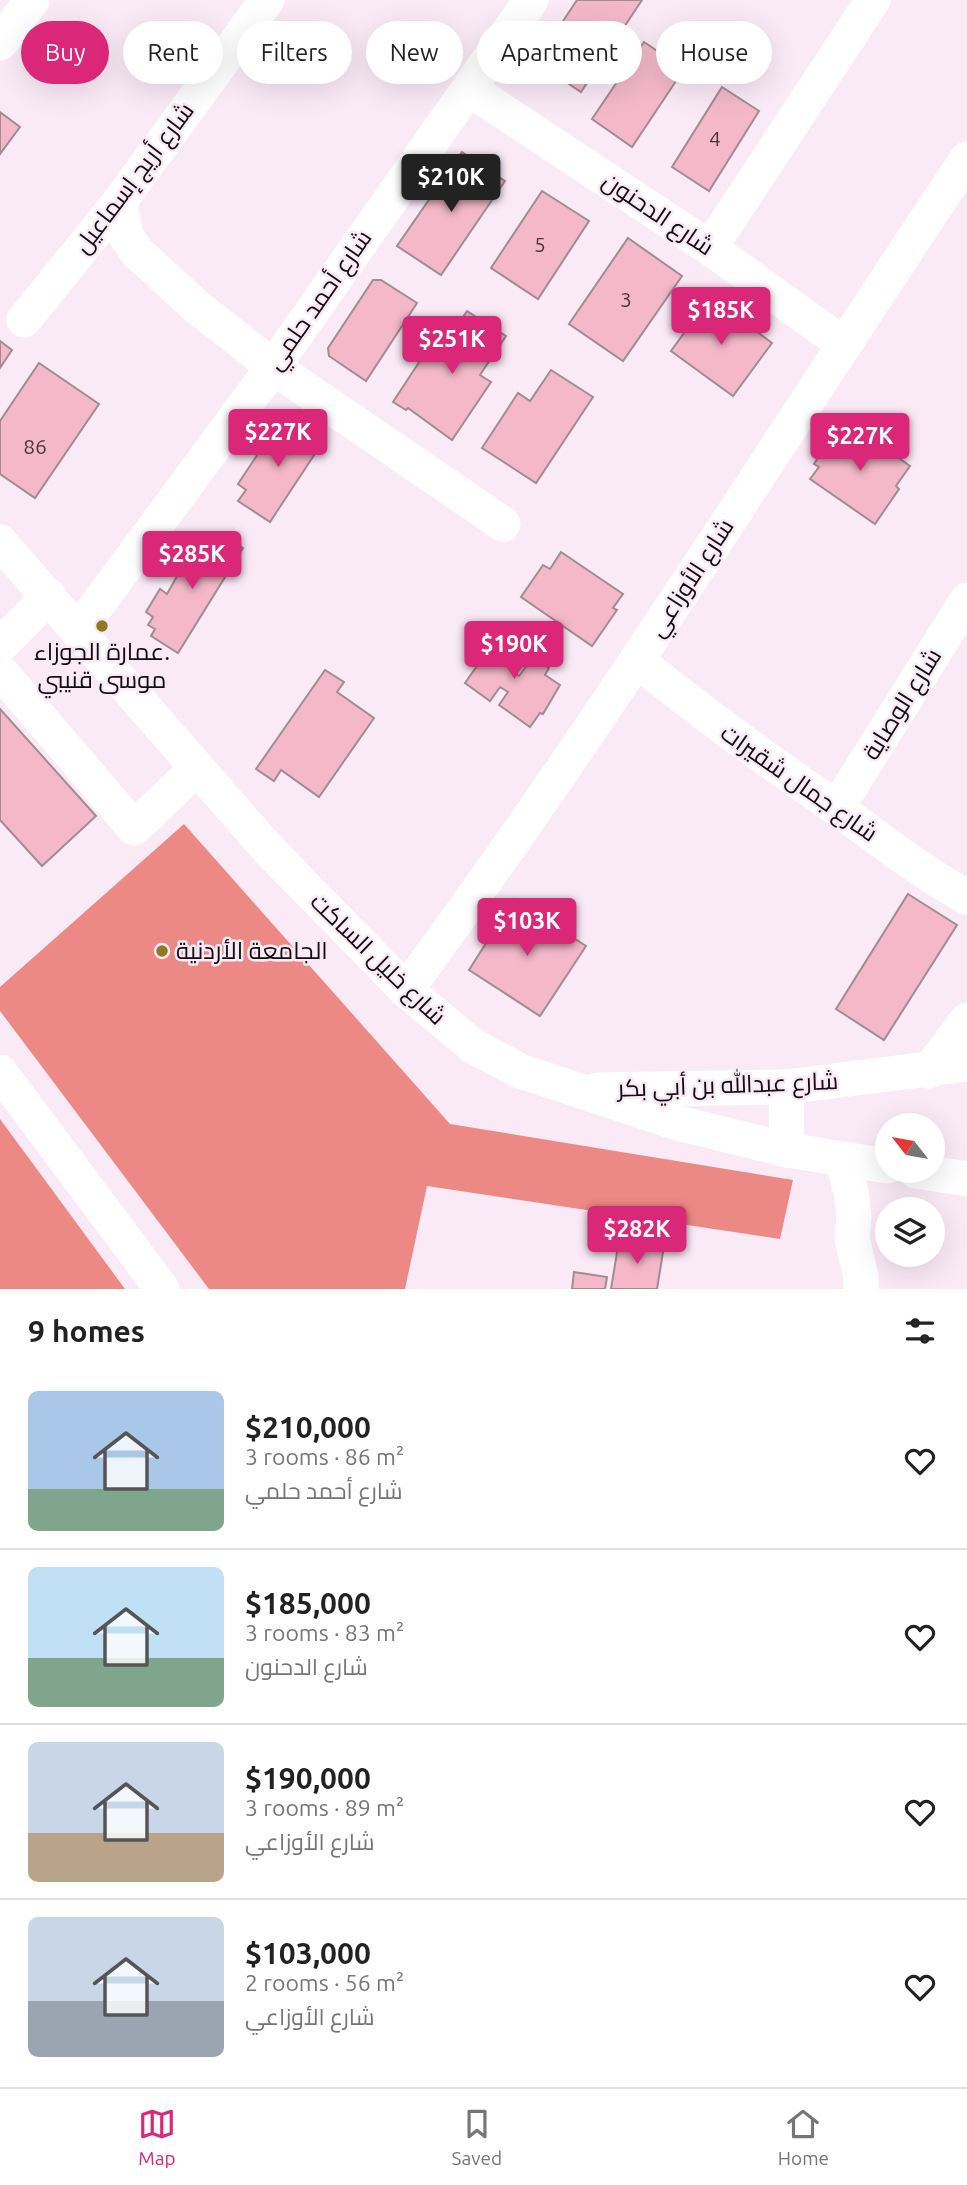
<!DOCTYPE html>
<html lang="en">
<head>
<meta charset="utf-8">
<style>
	body { margin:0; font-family:Ubuntu,Cairo,sans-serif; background:#f2f2f2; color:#222; height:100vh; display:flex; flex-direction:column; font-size:26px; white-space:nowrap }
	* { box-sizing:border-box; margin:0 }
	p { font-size:23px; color:#767676 }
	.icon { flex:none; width:38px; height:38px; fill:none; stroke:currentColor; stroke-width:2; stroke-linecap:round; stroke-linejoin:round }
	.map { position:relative; height:1289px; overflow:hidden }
	.side { display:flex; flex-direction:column; background:#fff; flex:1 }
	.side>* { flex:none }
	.guide { position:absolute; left:21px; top:21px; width:926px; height:63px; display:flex; gap:14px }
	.needle { width:46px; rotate:301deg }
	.tools { position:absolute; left:875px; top:1113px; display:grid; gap:14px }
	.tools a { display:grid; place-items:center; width:70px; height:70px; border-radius:50%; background:#fff; box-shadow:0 7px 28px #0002; font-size:35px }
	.price { position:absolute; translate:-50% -60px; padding:0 16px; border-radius:7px; background:#db2777; color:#fff; font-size:23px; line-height:46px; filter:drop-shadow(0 2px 4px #0008) }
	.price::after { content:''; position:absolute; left:50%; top:42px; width:21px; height:16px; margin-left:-10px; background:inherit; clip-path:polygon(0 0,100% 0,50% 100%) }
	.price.on { background:#222; color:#fff }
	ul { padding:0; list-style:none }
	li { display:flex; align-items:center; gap:21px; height:175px; padding:0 28px }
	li+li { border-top:2px solid #e0e0e0 }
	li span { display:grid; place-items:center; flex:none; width:196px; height:140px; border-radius:10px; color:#555 }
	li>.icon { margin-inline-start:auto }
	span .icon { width:84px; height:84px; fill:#fffc; stroke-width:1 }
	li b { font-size:30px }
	h2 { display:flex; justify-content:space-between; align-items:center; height:84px; padding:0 28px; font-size:30px }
	.chip { padding:0 24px; border-radius:32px; background:#fff; box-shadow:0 7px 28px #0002; font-size:24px; line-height:63px }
	.chip.on { background:#db2777; color:#fff }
	.tab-bar { display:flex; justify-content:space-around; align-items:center; height:98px; border-top:2px solid #e0e0e0; background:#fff; font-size:19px; color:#767676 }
	.tab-bar a { display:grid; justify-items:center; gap:4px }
	.tab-bar .on { color:#db2777 }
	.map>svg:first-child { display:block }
	.forest { fill:#ed8985 }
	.building { fill:#f4b8ca; stroke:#9f8d92; stroke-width:2 }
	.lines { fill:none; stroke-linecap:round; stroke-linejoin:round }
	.minor { stroke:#fff; stroke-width:35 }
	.poi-dot { fill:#8e7a20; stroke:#faeaf6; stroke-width:2.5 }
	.labels { text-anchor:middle; stroke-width:5; stroke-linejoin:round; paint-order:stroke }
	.number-label { font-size:21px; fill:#4a373e }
	.street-label { font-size:24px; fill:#110c10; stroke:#faeaf6 }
	.poi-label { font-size:24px; fill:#110c10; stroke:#faeaf6 }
</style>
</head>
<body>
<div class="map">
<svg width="967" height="1289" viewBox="0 0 967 1289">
	<rect width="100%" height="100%" fill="#faeaf6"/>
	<!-- forest -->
	<g class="forest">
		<polygon points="184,824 450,1124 793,1180 780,1239 427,1186 405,1289 209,1289 0,1011 0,987"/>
		<polygon points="0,1119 125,1289 0,1289"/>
	</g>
	<!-- building -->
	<g class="building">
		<polygon points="577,0 642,0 581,92 536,62"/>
		<polygon points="644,42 684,69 632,147 592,119"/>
		<polygon points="722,87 759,111 709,191 672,167"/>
		<polygon points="0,112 20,127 0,154"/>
		<polygon points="462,152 505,181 441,275 397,246"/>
		<polygon points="542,191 589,221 538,299 491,268"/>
		<polygon points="628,238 682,276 623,361 569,324"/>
		<polygon points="373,280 381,280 417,303 366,381 329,356 328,348"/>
		<polygon points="710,297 772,343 733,396 671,351"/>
		<polygon points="467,311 506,336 480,375 491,382 452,440 408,408 406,410 393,402 431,344 441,350"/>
		<polygon points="0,341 12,350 0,368"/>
		<polygon points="39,363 99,404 35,498 0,474 0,421"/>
		<polygon points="551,370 593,397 536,483 482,448 518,393 530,401"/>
		<polygon points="292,419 324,440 270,522 238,501 246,490 238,484 271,434 279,439"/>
		<polygon points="849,423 910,466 896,486 899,489 875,524 810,479 819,467 814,464 821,453 826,457 833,446 828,443 838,427 844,431"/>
		<polygon points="211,534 220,539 222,535 243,548 178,653 151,636 155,629 148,625 153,617 146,612 160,589 167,594 199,537 206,541"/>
		<polygon points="561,552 623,594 613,608 617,610 592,646 521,597 543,565 550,569"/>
		<polygon points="501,632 526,650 511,671 519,676 533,657 549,668 545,675 560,685 543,714 540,713 530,727 499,705 508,692 500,687 490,701 465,683"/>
		<polygon points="325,670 344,682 337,692 374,718 319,797 281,770 274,781 256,769"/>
		<polygon points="0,709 96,816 42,866 0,820"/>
		<polygon points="908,894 957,925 884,1040 836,1009"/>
		<polygon points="514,899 586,946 540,1016 469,970"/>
		<polygon points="619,1240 664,1246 657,1289 611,1289"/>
		<polygon points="574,1272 607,1277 605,1289 572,1289"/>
	</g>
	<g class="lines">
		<!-- minor -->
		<g class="minor">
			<polyline points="0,43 32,0"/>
			<polyline points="469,89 710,248 843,344"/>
			<polyline points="120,201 126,236 137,252 196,306 273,367 503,524"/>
			<polyline points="710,248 873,0"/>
			<polyline points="24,320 120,201 267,0"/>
			<polyline points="0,542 268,849 406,990 473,1046 520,1071 674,1122 787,1150 887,1166"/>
			<polyline points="78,631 273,367 531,0"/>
			<polyline points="0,646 49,596"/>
			<path d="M637,660C701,713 767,760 835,807C879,838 919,871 967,897"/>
			<polyline points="0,671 134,828 196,769"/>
			<polyline points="837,808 967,600"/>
			<path d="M406,990C605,721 781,437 967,159"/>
			<polyline points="929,1071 967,1020"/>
			<polyline points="0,1072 162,1289"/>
			<polyline points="786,1087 787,1150"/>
			<polyline points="597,1090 786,1087 967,1064"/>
			<polyline points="842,1159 851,1192 854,1217 852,1238 861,1277 861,1289"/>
			<polyline points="916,1171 967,1179"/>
		</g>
	</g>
	<!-- markers -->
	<g class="poi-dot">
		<circle cx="102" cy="626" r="7"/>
		<circle cx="162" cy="951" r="7"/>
	</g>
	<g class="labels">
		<!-- number labels -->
		<g class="number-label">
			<text x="715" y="146">4</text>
			<text x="540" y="252">5</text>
			<text x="626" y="307">3</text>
			<text x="35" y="454">86</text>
		</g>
		<!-- street labels -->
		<g class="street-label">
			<text transform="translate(134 178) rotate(-53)" y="8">شارع أريج إسماعيل</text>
			<text transform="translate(658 214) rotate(34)" y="8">شارع الدحنون</text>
			<text transform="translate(319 300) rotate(-55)" y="8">شارع أحمد حلمي</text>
			<text transform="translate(691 578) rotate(-57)" y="8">شارع الأوزاعي</text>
			<text transform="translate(902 704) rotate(-58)" y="8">شارع الوصاية</text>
			<text transform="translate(799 783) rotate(35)" y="8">شارع جمال شقيرات</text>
			<text transform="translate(378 959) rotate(44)" y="8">شارع خليل الساكت</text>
			<text transform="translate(728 1085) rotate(-2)" y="8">شارع عبدالله بن أبي بكر</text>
		</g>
		<!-- poi labels -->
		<g class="poi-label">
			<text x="102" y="660">عمارة الجوزاء.<tspan x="102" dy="28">موسى قنيبي</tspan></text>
			<text x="176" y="959" text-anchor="start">الجامعة الأردنية</text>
		</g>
	</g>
</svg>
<div class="tools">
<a><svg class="needle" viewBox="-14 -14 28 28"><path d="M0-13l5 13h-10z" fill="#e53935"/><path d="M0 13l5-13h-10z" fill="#767676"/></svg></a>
<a><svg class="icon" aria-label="layers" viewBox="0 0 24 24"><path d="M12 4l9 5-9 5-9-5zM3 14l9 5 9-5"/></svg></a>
</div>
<b class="price on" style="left:451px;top:214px">$210K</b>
<b class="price" style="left:721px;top:347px">$185K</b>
<b class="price" style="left:452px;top:376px">$251K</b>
<b class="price" style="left:278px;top:469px">$227K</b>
<b class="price" style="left:860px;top:473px">$227K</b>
<b class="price" style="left:192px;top:591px">$285K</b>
<b class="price" style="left:514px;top:681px">$190K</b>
<b class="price" style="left:527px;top:958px">$103K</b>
<b class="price" style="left:637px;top:1266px">$282K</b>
<div class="guide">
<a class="chip on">Buy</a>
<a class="chip">Rent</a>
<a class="chip">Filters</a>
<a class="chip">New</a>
<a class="chip">Apartment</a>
<a class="chip">House</a>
</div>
</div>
<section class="side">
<h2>9 homes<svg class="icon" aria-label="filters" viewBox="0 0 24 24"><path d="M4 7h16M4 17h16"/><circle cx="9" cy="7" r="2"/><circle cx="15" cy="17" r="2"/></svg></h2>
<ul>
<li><span style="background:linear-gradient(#a9c7e8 70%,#7fa58c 0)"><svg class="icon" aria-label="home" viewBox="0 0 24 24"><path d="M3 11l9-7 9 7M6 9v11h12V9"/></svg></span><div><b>$210,000</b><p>3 rooms · 86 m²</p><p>شارع أحمد حلمي</p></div><svg class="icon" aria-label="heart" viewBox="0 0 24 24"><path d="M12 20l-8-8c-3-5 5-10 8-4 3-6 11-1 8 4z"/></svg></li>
<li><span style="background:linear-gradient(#bfe0f5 65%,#7fa58c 0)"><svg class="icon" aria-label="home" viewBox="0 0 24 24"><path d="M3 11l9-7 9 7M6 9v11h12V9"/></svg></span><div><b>$185,000</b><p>3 rooms · 83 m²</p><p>شارع الدحنون</p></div><svg class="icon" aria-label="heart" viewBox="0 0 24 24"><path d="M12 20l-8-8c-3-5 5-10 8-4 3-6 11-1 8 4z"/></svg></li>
<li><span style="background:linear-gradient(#c9d6e8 65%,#b9a48a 0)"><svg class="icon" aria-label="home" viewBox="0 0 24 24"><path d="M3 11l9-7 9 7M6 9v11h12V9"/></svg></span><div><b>$190,000</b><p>3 rooms · 89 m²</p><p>شارع الأوزاعي</p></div><svg class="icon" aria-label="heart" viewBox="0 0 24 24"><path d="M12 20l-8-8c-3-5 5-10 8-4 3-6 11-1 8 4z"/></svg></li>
<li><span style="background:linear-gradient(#c9d6e8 60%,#9aa5b1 0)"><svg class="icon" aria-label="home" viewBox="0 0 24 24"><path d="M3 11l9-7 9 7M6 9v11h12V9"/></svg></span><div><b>$103,000</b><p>2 rooms · 56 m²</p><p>شارع الأوزاعي</p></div><svg class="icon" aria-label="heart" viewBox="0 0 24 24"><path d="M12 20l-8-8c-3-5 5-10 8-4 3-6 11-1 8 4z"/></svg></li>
</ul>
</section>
<nav class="tab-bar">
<a class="on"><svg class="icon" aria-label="map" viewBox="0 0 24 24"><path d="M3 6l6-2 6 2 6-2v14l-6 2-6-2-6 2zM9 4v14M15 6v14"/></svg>Map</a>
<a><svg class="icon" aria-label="saved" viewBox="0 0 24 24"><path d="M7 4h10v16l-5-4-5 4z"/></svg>Saved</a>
<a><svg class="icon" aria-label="home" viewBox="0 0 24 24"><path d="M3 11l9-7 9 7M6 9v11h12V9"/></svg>Home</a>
</nav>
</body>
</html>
